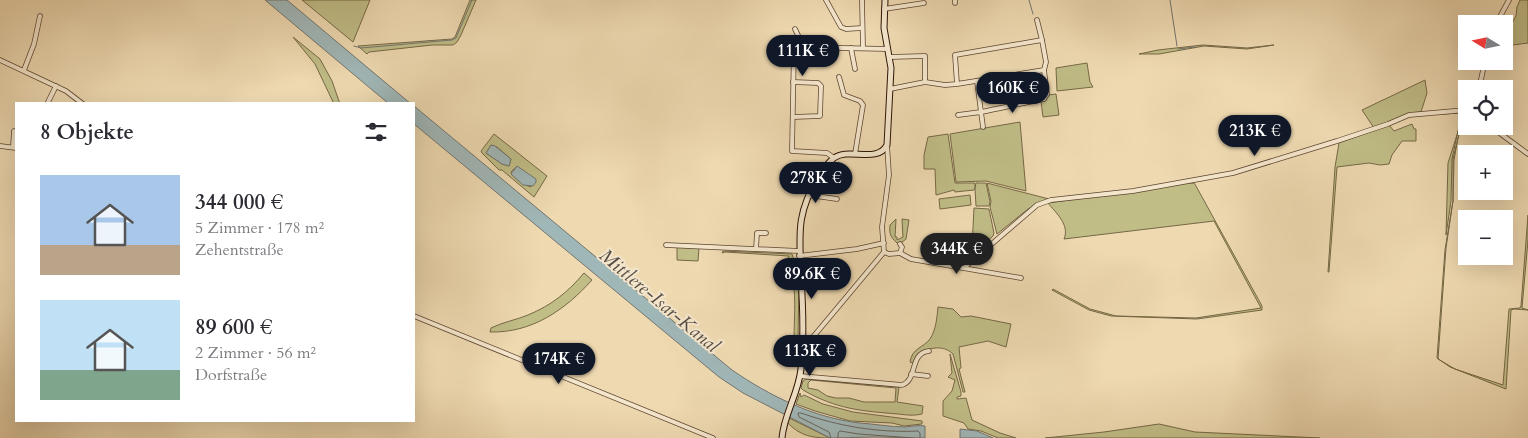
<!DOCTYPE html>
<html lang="de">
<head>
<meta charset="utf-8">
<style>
	body { margin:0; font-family:Cardo,serif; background:#f2f2f3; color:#2b2b33; height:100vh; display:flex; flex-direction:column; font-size:19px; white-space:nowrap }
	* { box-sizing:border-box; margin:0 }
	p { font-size:16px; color:#7c7c81 }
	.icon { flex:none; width:28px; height:28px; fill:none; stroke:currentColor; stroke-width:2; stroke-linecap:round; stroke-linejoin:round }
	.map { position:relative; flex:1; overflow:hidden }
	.sheet { position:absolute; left:15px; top:102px; width:400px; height:320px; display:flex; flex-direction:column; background:#fff; border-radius:0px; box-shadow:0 5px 20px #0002 }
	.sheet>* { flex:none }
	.needle { width:32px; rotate:280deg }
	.tools { position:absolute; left:1458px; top:15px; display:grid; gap:10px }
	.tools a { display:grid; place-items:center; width:55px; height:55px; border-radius:0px; background:#fff; box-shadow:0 5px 20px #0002; font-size:25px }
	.price { position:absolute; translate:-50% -42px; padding:0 11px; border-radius:18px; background:#111827; color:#fff; font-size:16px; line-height:32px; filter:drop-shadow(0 1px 2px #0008) }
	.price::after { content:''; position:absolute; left:50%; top:30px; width:15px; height:11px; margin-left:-8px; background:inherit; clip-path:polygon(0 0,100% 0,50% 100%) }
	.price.current { background:#222; color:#fff }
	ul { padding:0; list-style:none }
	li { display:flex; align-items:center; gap:15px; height:125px; padding:0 25px }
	li span { display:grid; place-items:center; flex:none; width:140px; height:100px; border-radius:0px; color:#555 }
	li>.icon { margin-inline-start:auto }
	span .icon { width:60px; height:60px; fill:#fffc; stroke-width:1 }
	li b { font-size:21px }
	h2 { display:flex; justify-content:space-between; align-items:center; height:60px; padding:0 25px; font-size:21px }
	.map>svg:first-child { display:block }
	.green { fill:#c0bd87; stroke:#766846; fill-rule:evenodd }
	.water { fill:#a0b7b8; stroke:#727570 }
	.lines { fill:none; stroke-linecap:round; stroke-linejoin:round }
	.shore { stroke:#66645e; stroke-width:1 }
	.stream { stroke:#727570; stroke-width:1 }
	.street-casing { stroke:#5c4430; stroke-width:5.5 }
	.secondary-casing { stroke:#2c1205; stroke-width:7 }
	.street { stroke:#f4e6cc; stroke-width:4 }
	.secondary { stroke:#f4e6cc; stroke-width:5 }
	.labels { text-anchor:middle; stroke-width:4; stroke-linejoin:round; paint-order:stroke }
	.water-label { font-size:19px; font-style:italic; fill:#554c44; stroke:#f4e6cc }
</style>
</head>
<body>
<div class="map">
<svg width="1528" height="438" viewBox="0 0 1528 438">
	<rect width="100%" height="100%" fill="#eed9b1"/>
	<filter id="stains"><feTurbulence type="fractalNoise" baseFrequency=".004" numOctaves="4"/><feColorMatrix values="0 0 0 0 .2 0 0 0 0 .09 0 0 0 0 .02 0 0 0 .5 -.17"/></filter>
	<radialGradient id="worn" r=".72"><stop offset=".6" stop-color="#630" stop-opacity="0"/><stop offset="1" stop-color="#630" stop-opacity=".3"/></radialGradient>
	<!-- green -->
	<g class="green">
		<polygon points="302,0 370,0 353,42"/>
		<polygon points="470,0 476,0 461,35 457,42 453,45 432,45 369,52 367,54 358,46 452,39 455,37"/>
		<polygon points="1520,0 1528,0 1528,43 1505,46 1508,30 1516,16 1517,7"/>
		<polygon points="293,37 320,59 332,81 340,104 334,104 315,64"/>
		<polygon points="1203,45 1247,48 1274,45 1247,49 1204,46 1159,54 1139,54 1158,50"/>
		<polygon points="1087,63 1090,82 1093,87 1057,91 1056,68"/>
		<polygon points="1425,80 1427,93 1421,112 1411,113 1374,128 1362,110"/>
		<polygon points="1056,94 1059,115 1043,117 1041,102 1046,100 1048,95"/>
		<polygon points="1464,112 1459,126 1452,159 1451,201 1446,235 1448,163 1464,113 1440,114"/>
		<polygon points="1466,113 1458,138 1454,160 1453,201 1446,248 1438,359 1455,369 1503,385 1509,309 1520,308 1521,306 1528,215 1528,240 1522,308 1528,310 1514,309 1511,310 1506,389 1450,367 1437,358 1445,250 1453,201 1453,159 1461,125"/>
		<polygon points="1020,122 1026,191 986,181 956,182 950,134"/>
		<polygon points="1412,124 1414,129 1416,129 1416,141 1402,141 1392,155 1389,164 1380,165 1369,163 1337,167 1329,272 1328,272 1335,167 1339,143 1389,125 1394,131"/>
		<path d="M494,134L547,176L534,197L502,170H499L482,153L481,151ZM491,145L497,147L511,159L509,166L502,164L486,153ZM517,166L531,187C522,184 516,180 511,172Z"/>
		<polygon points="948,134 955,183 975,183 975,188 976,183 986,183 990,202 989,206 976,206 975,188 974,190 955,192 954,190 936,195 935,169 924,169 924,155 928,137"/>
		<polygon points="987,183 1049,199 1028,209 997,234 990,207 991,201"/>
		<path d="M1188,183H1194L1196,186L1262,306V310L1197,319L1111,316L1089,310L1052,290L1053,289L1090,309L1116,316L1196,318L1261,308L1214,221L1064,239C1070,225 1056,213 1048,203Z"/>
		<polygon points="970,195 971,205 940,209 939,199"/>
		<polygon points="974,208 989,209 994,233 993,236 979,249 972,247"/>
		<path d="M896,219L895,237H897V240L903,237L902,219L909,220L906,239L901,243H897C891,237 889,235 890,225Z"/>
		<polygon points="677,247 699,248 698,261 677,260"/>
		<path d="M723,251L792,254L799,275L798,343L794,341C794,313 798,285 787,260L789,256L725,252L722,253Z"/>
		<path d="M584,273L592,280C565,310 532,333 490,332L491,328C503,322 516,320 528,315C552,305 568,292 584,273Z"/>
		<path d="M938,307L953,309L961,317L971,316L1011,324L1006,347L988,341L959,347L961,368L959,369L965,392H963L953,354C941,342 920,349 913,363L910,362C912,348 923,348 930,339C936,330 937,317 938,307Z"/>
		<polygon points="950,354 961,392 961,396 957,397 957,399 966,398 972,420 1000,433 1016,438 998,438 981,431 968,429 964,423 943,416 943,401 952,391 955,380 948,377 952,373"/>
		<path d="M806,379L899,387L897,402L923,406L922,414C913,416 907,415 898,414C861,411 836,409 803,390L801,388L803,381ZM811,380L896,388L895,402H864L849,398H836L827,396L818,390L808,388V383Z"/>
		<polygon points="800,393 801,397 804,395 823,404 853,412 922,421 922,424 904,426 892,423 850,421 815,411 796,404"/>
		<path d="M789,418L830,438C812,438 800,436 787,422Z"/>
		<polygon points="1159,424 1195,432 1320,438 1045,438 1104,432"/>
	</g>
	<!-- water -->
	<g class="water">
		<polygon points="265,0 287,0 411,104 389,104"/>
		<path d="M414,106L732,370C770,396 814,418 860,423C875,424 891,427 906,427C913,426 919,425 925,426V438L875,437L830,438L743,393L719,377L414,124Z"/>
		<polygon points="491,145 495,146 511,159 509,166 502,164 486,153"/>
		<polygon points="517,166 536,179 536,182 533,186 523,185 511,174"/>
		<polygon points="960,429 977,431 993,438 960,438"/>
	</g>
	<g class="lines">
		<!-- shore -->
		<g class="shore">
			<path d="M831,438L829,432L799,417L798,413H801C838,426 878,433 918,431L920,433V438"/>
			<polyline points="838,438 838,433 840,431 859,434 913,438"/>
		</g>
		<!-- stream -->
		<g class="stream">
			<polyline points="1029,0 1033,14"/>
			<polyline points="1170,0 1177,46"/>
			<polyline points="354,46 361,48 452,40 456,38 472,0"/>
			<polyline points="1178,49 1195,47"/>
		</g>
		<defs>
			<g id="street">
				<polyline points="826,0 841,27 846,29 862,28"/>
				<polyline points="862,0 863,48"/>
				<polyline points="955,3 955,0"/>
				<polyline points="884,9 924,3"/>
				<polyline points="1037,20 1042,40"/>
				<polyline points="1496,24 1509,0"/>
				<polyline points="795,29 804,48"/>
				<polyline points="851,48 855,69"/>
				<polyline points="890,57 925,56 925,82"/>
				<polyline points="0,60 66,91 83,104"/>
				<polyline points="24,70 34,44 40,16"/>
				<polyline points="839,77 844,95 860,101 863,105 855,154"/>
				<path d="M977,81L981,112C1002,108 1022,103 1044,99L1047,94L1044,70"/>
				<polyline points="890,89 925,82 945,85 957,84 955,55 1042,40 1046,62 1044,70 957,84"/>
				<polyline points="1479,89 1485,61"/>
				<polyline points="47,104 56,86"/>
				<polyline points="958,115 981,112 983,127"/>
				<polyline points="793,117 820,116 821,86 818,83 793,82"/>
				<polyline points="1490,126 1528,154"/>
				<polyline points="0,146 16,148"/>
				<polyline points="13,147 14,131"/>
				<polyline points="834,158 827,153 792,151 794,47 888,49"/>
				<polyline points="809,195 837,199"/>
				<polyline points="666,245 799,251"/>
				<polyline points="756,249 757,233 766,233"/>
				<polyline points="884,252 889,254 900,253 902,247 900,244"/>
				<polyline points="900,253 911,259 1021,278"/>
				<polyline points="799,256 857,249 884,243"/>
				<polyline points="965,267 1029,212 1037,205 1051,200 1133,191 1233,173 1337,141 1388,124 1409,115 1466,110"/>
				<polyline points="414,316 713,438"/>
				<polyline points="803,349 884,252 882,227 889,175 887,145"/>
				<polyline points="911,374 928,376"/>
				<path d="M800,376L902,385C918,380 909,353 929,351"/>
			</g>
			<path id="secondary" d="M782,438C784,414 798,395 801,369C804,339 803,307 801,278C800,237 795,215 818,178C822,171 827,163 834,158C849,147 877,164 887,145L891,68L884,28L885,0"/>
		</defs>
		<!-- street casing -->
		<use href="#street" class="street-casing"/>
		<!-- secondary casing -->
		<use href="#secondary" class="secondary-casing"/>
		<!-- street -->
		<use href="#street" class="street"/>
		<!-- secondary -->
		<use href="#secondary" class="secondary"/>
	</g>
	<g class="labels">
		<!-- water labels -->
		<g class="water-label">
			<text transform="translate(660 300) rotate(40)" y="7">Mittlere-Isar-Kanal</text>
		</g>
	</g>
	<rect width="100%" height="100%" filter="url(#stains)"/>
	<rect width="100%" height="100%" fill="url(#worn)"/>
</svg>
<div class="tools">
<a><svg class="needle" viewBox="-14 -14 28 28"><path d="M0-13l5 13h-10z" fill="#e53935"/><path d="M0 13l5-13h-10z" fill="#7c7c81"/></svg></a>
<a><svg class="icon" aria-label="locate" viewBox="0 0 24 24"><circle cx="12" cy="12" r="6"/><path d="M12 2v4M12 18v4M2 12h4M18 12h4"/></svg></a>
<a>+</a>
<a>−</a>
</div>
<b class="price" style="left:803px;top:77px">111K €</b>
<b class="price" style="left:1013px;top:114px">160K €</b>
<b class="price" style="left:1255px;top:157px">213K €</b>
<b class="price" style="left:816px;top:204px">278K €</b>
<b class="price current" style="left:957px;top:275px">344K €</b>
<b class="price" style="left:812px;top:300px">89.6K €</b>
<b class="price" style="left:810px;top:377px">113K €</b>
<b class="price" style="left:559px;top:385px">174K €</b>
<section class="sheet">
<h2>8 Objekte<svg class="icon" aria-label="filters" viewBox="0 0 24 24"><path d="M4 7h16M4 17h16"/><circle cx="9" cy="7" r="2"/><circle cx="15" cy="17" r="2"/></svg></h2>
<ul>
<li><span style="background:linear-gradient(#a9c7e8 70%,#b9a48a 0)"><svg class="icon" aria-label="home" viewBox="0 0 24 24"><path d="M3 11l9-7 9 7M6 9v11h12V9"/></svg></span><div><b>344 000 €</b><p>5 Zimmer · 178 m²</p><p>Zehentstraße</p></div></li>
<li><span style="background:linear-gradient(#bfe0f5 70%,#7fa58c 0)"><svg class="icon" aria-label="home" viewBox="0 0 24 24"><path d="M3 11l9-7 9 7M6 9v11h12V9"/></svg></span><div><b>89 600 €</b><p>2 Zimmer · 56 m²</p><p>Dorfstraße</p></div></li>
</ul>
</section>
</div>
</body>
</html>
